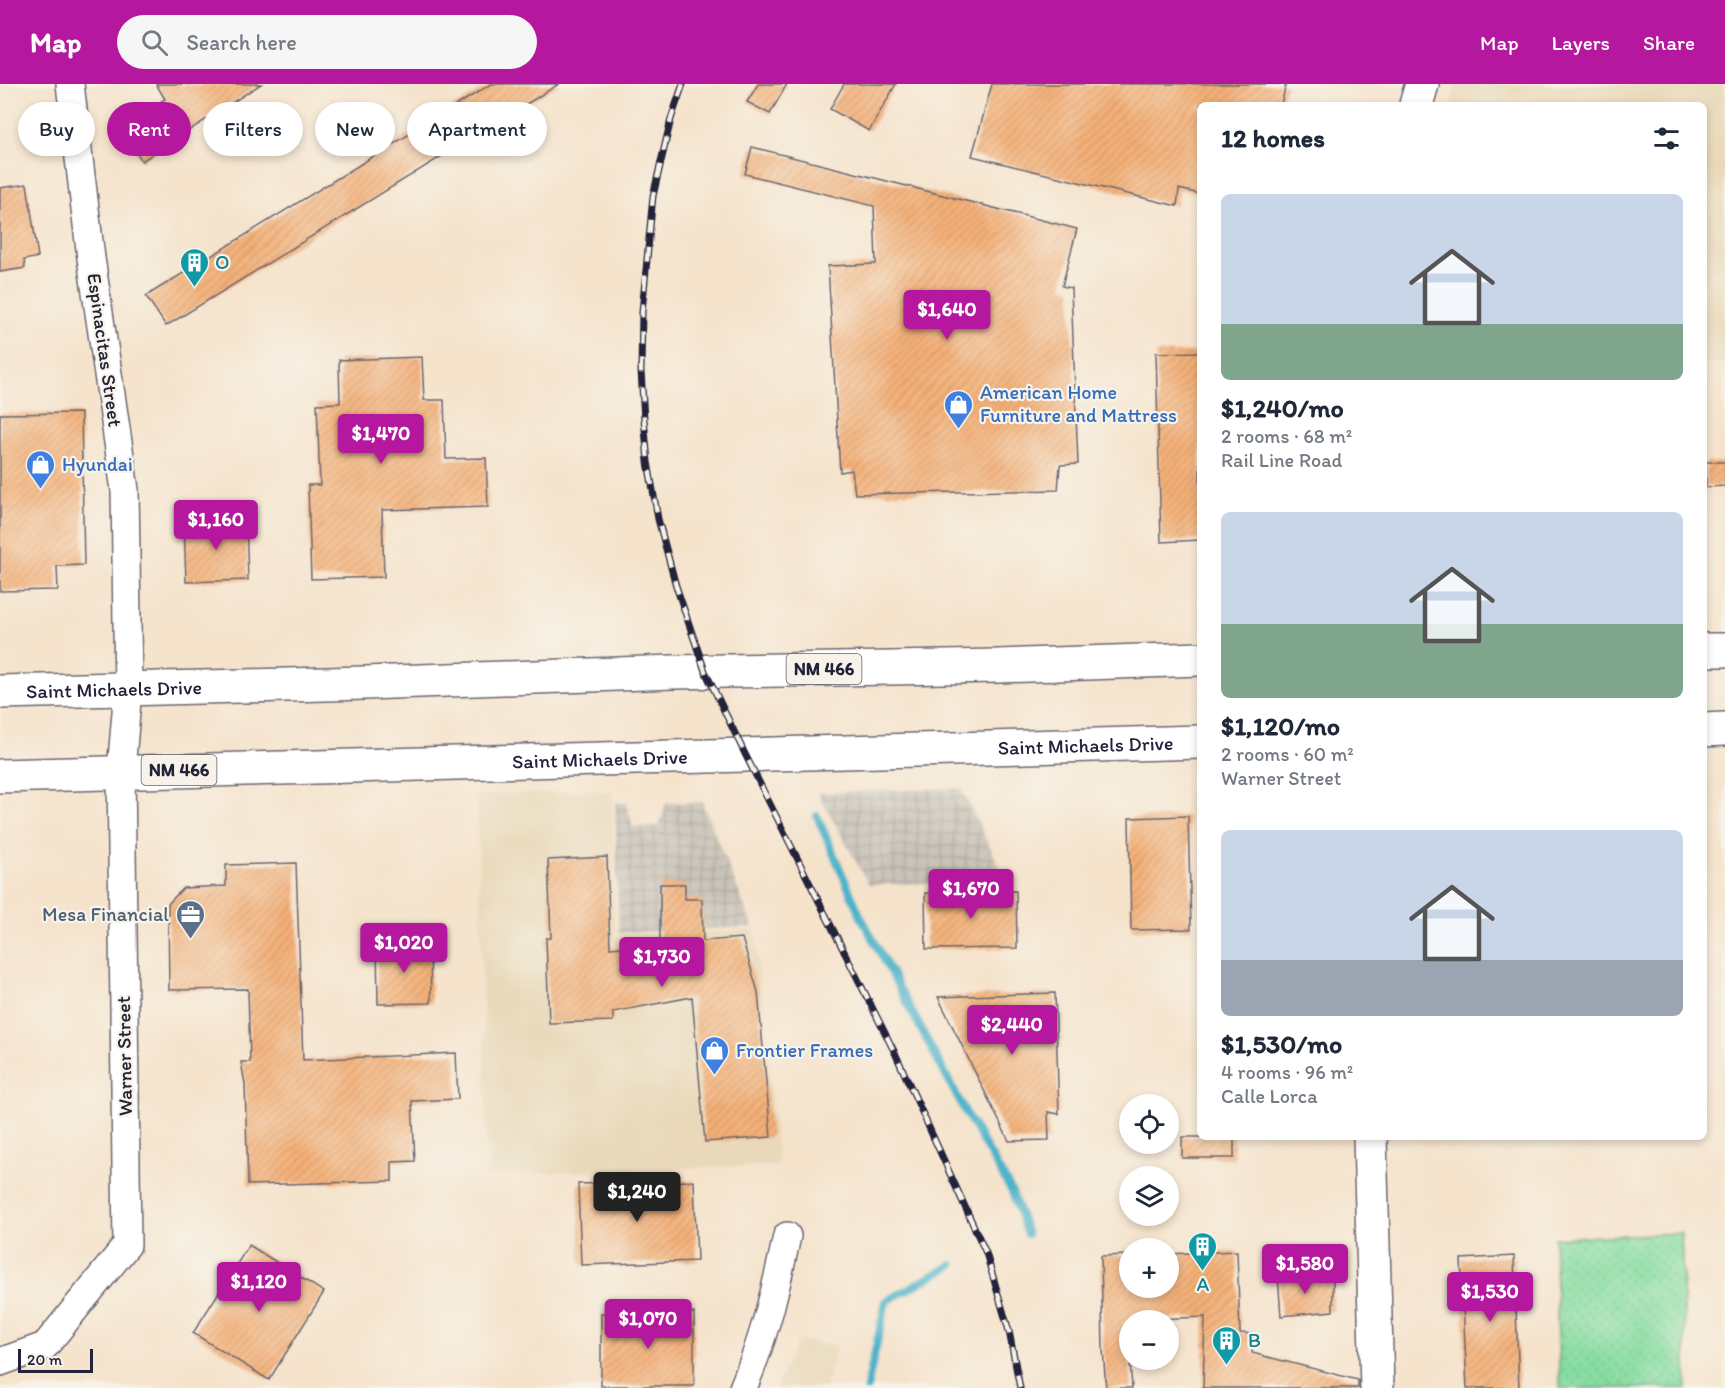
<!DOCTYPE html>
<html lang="en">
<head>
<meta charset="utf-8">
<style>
	body { margin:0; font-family:Itim,sans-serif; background:#f6f6f7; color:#1f2937; height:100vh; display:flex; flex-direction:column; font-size:22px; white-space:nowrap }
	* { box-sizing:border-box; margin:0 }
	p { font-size:20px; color:#747a83 }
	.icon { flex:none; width:33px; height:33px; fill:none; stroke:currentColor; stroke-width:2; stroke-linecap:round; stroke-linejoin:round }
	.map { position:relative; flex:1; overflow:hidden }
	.panel { position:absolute; left:1197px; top:18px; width:510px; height:1038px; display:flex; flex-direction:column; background:#fff; border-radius:9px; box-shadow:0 3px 9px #0003 }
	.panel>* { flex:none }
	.hud { position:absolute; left:18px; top:18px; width:570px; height:54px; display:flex; gap:12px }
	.tools { position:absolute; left:1119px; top:1010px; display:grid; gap:12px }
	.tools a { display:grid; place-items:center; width:60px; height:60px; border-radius:50%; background:#fff; box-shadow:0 3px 9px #0003; font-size:30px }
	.scale { position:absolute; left:18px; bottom:15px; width:75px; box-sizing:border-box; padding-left:6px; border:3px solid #22223b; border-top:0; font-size:16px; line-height:21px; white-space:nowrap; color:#22223b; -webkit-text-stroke:4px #f7f3e8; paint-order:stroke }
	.price { position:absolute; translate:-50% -51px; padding:0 14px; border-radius:6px; background:#b5179e; color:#fff; font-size:20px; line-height:39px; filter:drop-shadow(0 2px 3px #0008) }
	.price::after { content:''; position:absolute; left:50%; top:36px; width:18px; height:14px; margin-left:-9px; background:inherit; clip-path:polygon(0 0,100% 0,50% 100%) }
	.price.active { background:#222; color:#fff }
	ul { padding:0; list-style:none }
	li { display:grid; align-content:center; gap:12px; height:318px; padding:0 24px }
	li span { display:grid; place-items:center; height:186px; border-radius:9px; color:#555 }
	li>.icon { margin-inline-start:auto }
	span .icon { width:108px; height:108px; fill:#fffc; stroke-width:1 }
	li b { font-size:26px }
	h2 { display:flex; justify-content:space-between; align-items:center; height:72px; padding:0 24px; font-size:26px }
	.pill { padding:0 21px; border-radius:27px; background:#fff; box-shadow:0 3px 9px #0003; font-size:21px; line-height:54px }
	.pill.active { background:#b5179e; color:#fff }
	header { display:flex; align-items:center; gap:36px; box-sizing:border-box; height:84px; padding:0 30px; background:#b5179e; color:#fff }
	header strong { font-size:28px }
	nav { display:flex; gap:33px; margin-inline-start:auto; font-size:21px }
	.search { width:420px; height:54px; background:#f6f6f7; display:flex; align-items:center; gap:15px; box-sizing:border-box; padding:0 21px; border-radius:33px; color:#747a83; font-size:22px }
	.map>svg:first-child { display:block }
	.built { fill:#e9d9ba }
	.industrial { fill:url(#industrial-grid) }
	.grass { fill:url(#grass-dots); stroke:#54806e; stroke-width:1.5 }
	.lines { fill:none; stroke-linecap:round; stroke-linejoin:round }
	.stream { stroke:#4cb3ca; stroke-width:8 }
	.building { fill:url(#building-hatch) }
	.minor-casing { stroke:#6c666e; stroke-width:30 }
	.tertiary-casing { stroke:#6c666e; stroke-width:36 }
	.primary-casing { stroke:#6c666e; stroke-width:36 }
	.minor { stroke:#fff; stroke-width:27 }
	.tertiary { stroke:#fff; stroke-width:33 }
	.primary { stroke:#fff; stroke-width:33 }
	.rail-casing { stroke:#22223b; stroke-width:7 }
	.rail { stroke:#f7f3e8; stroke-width:4.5; stroke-dasharray:14; stroke-linecap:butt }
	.labels { text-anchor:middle; stroke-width:4.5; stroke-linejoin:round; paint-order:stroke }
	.shield { fill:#f7f3e8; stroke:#62616f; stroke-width:1.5 }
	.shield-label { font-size:18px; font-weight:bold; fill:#22223b }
	.culture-label { font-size:20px; fill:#0d838f; stroke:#f7f3e8; text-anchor:start }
	.street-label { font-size:20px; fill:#22223b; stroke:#f7f3e8 }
	.shop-label { font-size:20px; fill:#366cbe; stroke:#f7f3e8; text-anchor:start }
	.service-label { font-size:20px; fill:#4e5e75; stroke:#f7f3e8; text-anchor:end }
</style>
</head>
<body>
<header>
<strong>Map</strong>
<div class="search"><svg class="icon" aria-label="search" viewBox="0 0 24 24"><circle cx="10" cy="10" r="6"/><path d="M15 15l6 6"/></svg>Search here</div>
<nav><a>Map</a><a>Layers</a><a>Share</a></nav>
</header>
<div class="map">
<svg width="1725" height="1304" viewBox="0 0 1725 1304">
	<defs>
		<pattern id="industrial-grid" width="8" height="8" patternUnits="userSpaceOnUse" patternTransform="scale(1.5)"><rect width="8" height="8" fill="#c9c3b8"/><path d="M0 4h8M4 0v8" fill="none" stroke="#aca79f"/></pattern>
		<pattern id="grass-dots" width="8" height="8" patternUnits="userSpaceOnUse" patternTransform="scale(1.5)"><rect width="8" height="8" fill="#86dda1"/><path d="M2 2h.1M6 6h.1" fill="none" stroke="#73bd8c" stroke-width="1.8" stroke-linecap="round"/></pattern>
		<pattern id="building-hatch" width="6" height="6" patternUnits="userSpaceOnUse" patternTransform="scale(1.5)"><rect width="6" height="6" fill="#f4b077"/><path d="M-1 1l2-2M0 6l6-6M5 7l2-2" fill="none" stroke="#d19768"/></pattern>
	</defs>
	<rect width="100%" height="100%" fill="#f7f3e8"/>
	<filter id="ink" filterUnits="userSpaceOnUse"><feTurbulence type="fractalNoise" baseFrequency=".0167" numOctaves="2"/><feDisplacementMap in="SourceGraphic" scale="12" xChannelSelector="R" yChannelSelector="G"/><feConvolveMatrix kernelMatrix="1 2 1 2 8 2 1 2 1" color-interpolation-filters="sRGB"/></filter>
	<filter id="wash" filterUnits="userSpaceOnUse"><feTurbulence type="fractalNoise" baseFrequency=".008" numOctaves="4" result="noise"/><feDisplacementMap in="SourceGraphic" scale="24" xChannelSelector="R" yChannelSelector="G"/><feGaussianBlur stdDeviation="1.35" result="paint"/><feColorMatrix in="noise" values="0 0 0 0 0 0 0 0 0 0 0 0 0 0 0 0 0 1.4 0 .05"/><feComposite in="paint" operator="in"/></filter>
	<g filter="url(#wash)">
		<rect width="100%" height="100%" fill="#f5e3cc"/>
		<!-- built -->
		<g class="built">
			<polygon points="1457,0 1725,0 1725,279 1704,279 1704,21 1451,21"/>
			<polygon points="612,707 615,852 755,846 778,1081 488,1091 477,711"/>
			<polygon points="798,1256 837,1262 825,1304 776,1304"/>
		</g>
		<!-- industrial -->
		<g class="industrial">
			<polygon points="961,704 1006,796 869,801 818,709"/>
			<polygon points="702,718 753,843 619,849 615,719 626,719 633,743 659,742 666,719"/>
		</g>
		<!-- grass -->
		<polygon class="grass" points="1681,1149 1687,1304 1560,1304 1554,1154"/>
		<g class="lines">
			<!-- stream -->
			<g class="stream">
				<polyline points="817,732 861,833 967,1031 1012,1108 1027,1150"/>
				<polyline points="867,1304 886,1217 952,1181"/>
			</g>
		</g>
		<g id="blocks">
			<!-- building -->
			<g class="building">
				<polygon points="156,0 261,0 142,77 120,44 165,15"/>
				<polygon points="491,0 559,0 166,242 146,212"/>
				<polygon points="758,0 787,0 770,30 747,18"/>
				<polygon points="844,0 896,0 869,47 830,25"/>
				<polygon points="992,0 1286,0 1281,21 1200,21 1200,110 1179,105 1177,122 972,72"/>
				<polygon points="752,63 1077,145 1062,202 1071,204 1078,380 1060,381 1058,406 855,410 852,386 840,388 828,182 876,180 874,122 745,90"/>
				<polygon points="27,100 38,173 24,176 25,184 0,188 0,104"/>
				<polygon points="1200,268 1200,456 1161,458 1156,269"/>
				<polygon points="422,273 424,316 444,316 446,375 486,374 488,423 382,426 384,493 311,495 308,401 320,401 317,320 340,319 339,276"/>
				<polygon points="81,329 84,481 57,482 58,506 0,507 0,330"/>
				<polygon points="1706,378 1725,378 1725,402 1706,403"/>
				<polygon points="246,436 248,496 186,498 184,438"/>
				<polygon points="1188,732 1191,845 1131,846 1129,734"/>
				<polygon points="607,773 610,864 660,860 660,800 685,800 685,815 702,815 703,857 742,854 758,908 771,1053 705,1058 692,913 613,928 613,937 549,939 546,854 551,854 548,776"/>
				<polygon points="296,779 303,976 456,969 458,1015 412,1017 415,1077 392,1078 392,1097 248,1101 245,1000 241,978 250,978 248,905 169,906 168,820 183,804 226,802 226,781"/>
				<polygon points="1016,807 1017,864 926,865 925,809"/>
				<polygon points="430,860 431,919 378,920 377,861"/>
				<polygon points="1055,909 1059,1030 1048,1028 1049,1056 1009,1057 938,913"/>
				<rect x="1182" y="1053" width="52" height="21"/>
				<polygon points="694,1097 697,1177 581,1181 578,1100"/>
				<polygon points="249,1161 324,1208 269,1296 193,1249"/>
				<polygon points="1237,1167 1240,1249 1253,1250 1252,1269 1358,1296 1358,1304 1203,1304 1205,1233 1127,1236 1132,1304 1106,1304 1103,1266 1101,1172 1130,1171 1130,1203 1168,1203 1168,1170"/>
				<polygon points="1514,1172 1519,1304 1467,1304 1461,1175"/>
				<polygon points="1278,1192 1333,1194 1333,1227 1281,1232"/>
				<rect x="601" y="1229" width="93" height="73"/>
			</g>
		</g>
	</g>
	<g filter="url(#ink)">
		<use href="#blocks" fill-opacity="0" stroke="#6c666e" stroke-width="1.5"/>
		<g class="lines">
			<defs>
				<g id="minor">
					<polyline points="0,1278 45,1262 127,1161 121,687 128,605 125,406 91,174 70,0"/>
					<path d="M743,1304C764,1255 776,1204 787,1152"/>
				</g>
				<g id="tertiary">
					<polyline points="1416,21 1422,0"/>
					<polyline points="1370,1053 1377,1304"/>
				</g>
				<g id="primary">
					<polyline points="1704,566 1725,566"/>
					<path id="s1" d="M0,608L365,599L673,588L998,582L1200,575"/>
					<polyline points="1704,646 1725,645"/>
					<path id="s2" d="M0,692L1200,658"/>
				</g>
			</defs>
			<!-- minor casing -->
			<use href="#minor" class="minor-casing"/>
			<!-- tertiary casing -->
			<use href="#tertiary" class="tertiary-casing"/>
			<!-- primary casing -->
			<use href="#primary" class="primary-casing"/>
			<!-- minor -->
			<use href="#minor" class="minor"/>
			<!-- tertiary -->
			<use href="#tertiary" class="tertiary"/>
			<!-- primary -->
			<use href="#primary" class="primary"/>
			<defs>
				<polyline id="rail" points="683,0 671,35 653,112 642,228 641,287 644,335 648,378 658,435 676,502 705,587 745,670 896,971 986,1169 1009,1247 1020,1304"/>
			</defs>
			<!-- rail casing -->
			<use href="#rail" class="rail-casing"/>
			<!-- rail -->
			<use href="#rail" class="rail"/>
		</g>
	</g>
	<!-- icons -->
	<defs>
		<symbol id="building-pin" viewBox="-11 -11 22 30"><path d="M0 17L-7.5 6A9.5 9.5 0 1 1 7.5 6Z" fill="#0f9aa8" stroke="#f7f3e8"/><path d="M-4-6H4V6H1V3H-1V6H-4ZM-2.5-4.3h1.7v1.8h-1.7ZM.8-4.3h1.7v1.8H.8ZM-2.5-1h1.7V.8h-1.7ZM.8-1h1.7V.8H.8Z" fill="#fff"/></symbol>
		<symbol id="shop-pin" viewBox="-11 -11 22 30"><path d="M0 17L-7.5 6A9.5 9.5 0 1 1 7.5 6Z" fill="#3f7fe0" stroke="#f7f3e8"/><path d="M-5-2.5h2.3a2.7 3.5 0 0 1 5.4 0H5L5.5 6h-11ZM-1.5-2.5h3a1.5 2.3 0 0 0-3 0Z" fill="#fff"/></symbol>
		<symbol id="office-pin" viewBox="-11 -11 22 30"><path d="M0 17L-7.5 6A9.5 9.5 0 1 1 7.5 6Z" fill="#5c6f8a" stroke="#f7f3e8"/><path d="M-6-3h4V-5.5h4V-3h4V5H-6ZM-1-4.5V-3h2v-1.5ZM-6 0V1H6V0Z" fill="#fff"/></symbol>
	</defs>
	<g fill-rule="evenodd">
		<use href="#building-pin" x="178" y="162" width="33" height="45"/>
		<use href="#shop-pin" x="942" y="304" width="33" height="45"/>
		<use href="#shop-pin" x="24" y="364" width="33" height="45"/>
		<use href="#office-pin" x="174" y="814" width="33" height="45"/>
		<use href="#shop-pin" x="698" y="950" width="33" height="45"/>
		<use href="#building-pin" x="1186" y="1146" width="33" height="45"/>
		<use href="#building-pin" x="1210" y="1240" width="33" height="45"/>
	</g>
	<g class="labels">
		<!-- shield labels -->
		<g class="shield">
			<rect x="786.5" y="570" width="75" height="30" rx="4.5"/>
			<rect x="141.5" y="671" width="75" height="30" rx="4.5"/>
		</g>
		<g class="shield-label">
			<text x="824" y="591">NM 466</text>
			<text x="179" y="692">NM 466</text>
		</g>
		<!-- culture labels -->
		<g class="culture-label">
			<text x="215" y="185">O</text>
			<text x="1203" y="1207" text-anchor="middle">A</text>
			<text x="1248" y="1263">B</text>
		</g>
		<!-- street labels -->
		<g class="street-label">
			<text transform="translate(105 266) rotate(82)" y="7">Espinacitas Street</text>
			<text dy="7" stroke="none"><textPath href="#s1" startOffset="114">Saint Michaels Drive</textPath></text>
			<text dy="7" stroke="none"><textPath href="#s2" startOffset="1086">Saint Michaels Drive</textPath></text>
			<text dy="7" stroke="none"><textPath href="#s2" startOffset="600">Saint Michaels Drive</textPath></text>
			<text transform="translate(124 972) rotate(-91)" y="7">Warner Street</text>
		</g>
		<!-- shop labels -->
		<g class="shop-label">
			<text x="980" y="315">American Home<tspan x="980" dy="23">Furniture and Mattress</tspan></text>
			<text x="62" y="387">Hyundai</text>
			<text x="736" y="973">Frontier Frames</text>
		</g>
		<!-- service labels -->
		<g class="service-label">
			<text x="169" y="837">Mesa Financial</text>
		</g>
	</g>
</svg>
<div class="tools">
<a><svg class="icon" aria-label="locate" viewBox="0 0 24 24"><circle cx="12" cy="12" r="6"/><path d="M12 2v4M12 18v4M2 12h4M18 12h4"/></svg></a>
<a><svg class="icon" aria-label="layers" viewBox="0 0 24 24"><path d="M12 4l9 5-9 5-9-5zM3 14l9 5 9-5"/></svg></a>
<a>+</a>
<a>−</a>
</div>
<div class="scale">20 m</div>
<b class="price" style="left:947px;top:257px">$1,640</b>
<b class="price" style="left:381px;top:381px">$1,470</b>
<b class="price" style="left:216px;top:467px">$1,160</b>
<b class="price" style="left:971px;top:836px">$1,670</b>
<b class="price" style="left:404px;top:890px">$1,020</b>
<b class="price" style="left:662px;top:904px">$1,730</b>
<b class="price" style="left:1012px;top:972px">$2,440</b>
<b class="price active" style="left:637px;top:1139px">$1,240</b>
<b class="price" style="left:1305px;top:1211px">$1,580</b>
<b class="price" style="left:259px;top:1229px">$1,120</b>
<b class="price" style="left:1490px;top:1239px">$1,530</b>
<b class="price" style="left:648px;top:1266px">$1,070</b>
<div class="hud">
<a class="pill">Buy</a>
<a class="pill active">Rent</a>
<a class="pill">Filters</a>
<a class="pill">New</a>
<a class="pill">Apartment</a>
</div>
<section class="panel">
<h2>12 homes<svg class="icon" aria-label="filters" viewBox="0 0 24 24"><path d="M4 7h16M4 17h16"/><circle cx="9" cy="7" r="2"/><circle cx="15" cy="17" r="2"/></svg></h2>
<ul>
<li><span style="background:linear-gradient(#c9d6e8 70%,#7fa58c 0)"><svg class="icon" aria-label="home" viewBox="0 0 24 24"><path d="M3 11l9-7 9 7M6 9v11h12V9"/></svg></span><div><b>$1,240/mo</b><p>2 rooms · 68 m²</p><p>Rail Line Road</p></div></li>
<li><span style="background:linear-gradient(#c9d6e8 60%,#7fa58c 0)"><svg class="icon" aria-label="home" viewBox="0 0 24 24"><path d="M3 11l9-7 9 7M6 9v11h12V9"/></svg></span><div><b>$1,120/mo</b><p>2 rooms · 60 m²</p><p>Warner Street</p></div></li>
<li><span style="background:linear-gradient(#c9d6e8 70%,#9aa5b1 0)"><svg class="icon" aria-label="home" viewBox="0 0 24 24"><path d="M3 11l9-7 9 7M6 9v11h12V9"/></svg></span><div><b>$1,530/mo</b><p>4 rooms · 96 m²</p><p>Calle Lorca</p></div></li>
</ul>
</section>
</div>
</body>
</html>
